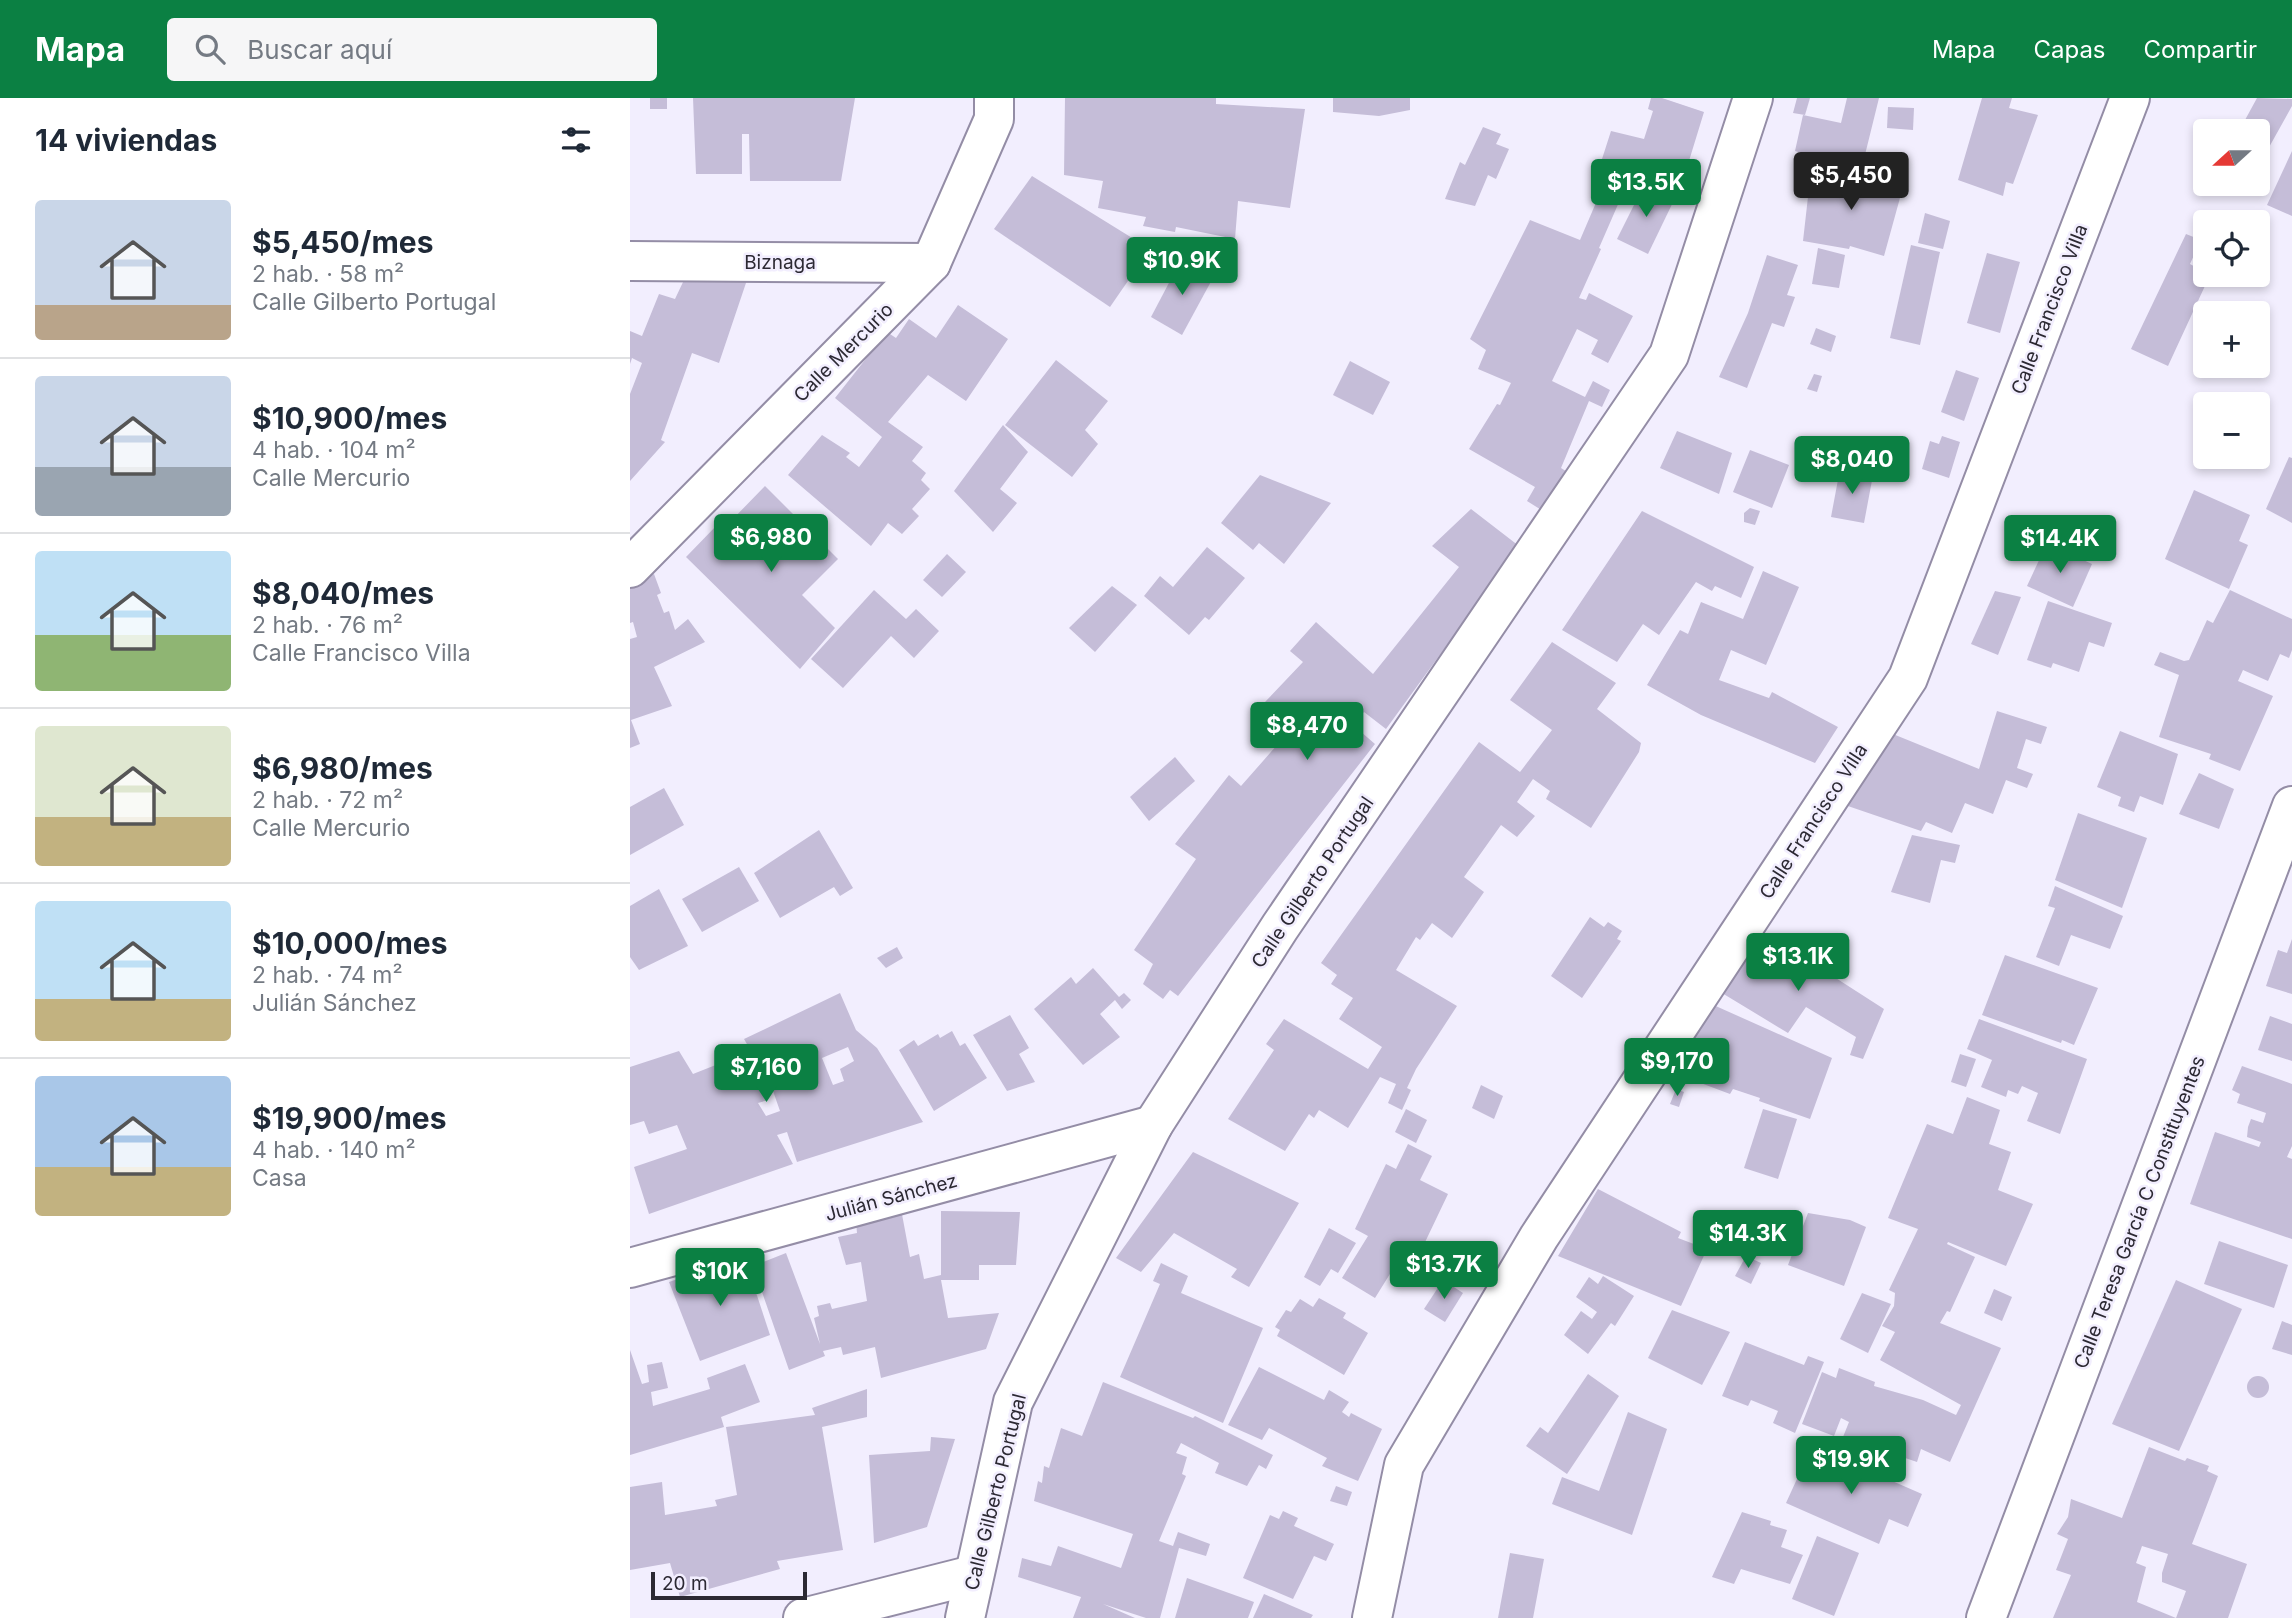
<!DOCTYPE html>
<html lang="es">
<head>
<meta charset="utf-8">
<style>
	body { margin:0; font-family:Inter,sans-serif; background:#f6f6f7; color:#1f2937; height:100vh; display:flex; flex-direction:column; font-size:26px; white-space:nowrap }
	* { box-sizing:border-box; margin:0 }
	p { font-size:23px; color:#747a83 }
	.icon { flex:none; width:38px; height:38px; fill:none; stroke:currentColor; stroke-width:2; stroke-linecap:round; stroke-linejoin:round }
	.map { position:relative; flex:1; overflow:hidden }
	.panel { display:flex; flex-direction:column; background:#fff; width:630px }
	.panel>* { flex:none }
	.needle { width:46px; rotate:249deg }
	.fabs { position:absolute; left:1563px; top:21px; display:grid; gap:14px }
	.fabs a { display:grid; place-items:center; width:77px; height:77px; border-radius:7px; background:#fff; box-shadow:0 4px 10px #0003; font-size:35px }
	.scale { position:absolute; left:21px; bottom:18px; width:156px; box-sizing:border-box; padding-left:7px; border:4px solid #2c2933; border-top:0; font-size:19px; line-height:24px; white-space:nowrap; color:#2c2933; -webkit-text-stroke:5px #f2eefe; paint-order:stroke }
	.price { position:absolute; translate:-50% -60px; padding:0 16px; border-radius:7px; background:#0b8043; color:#fff; font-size:23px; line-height:46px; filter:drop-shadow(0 2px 4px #0008) }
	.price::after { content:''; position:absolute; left:50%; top:42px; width:21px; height:16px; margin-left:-10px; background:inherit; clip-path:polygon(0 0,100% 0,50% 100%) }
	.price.selected { background:#222; color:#fff }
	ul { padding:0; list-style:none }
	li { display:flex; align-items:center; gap:21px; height:175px; padding:0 35px }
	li+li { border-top:2px solid #e0e1e3 }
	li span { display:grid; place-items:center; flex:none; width:196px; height:140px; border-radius:7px; color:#555 }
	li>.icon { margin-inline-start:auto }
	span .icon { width:84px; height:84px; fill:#fffc; stroke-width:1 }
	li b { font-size:30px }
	h2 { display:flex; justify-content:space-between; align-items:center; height:84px; padding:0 35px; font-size:30px }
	header { display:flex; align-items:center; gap:42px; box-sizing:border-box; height:98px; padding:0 35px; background:#0b8043; color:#fff }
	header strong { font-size:33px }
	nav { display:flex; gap:38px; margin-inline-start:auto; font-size:24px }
	.search { width:490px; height:63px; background:#f6f6f7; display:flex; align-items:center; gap:18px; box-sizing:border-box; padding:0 24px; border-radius:7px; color:#747a83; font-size:26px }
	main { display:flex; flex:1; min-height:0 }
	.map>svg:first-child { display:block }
	.building { fill:#c5bdd8; fill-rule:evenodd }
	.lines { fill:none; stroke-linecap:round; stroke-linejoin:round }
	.minor-casing { stroke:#948da6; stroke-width:42 }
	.minor { stroke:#fff; stroke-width:38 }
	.labels { text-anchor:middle; stroke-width:5; stroke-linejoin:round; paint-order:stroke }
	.street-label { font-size:19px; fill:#2c2933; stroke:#f2eefe }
</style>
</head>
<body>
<header>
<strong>Mapa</strong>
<div class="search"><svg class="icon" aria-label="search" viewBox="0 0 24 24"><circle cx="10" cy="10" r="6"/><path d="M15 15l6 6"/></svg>Buscar aquí</div>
<nav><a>Mapa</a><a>Capas</a><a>Compartir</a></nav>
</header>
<main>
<section class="panel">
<h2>14 viviendas<svg class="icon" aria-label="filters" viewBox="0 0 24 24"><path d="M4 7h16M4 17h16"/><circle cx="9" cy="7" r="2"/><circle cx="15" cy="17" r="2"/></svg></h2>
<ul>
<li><span style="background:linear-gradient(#c9d6e8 75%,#b9a48a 0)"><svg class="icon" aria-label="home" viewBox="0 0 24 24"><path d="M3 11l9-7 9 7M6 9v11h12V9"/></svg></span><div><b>$5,450/mes</b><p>2 hab. · 58 m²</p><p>Calle Gilberto Portugal</p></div></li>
<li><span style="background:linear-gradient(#c9d6e8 65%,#9aa5b1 0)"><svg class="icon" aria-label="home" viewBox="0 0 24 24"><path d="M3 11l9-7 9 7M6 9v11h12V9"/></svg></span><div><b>$10,900/mes</b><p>4 hab. · 104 m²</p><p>Calle Mercurio</p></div></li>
<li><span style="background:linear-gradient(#bfe0f5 60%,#8fb573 0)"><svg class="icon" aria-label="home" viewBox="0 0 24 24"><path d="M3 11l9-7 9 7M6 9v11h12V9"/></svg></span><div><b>$8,040/mes</b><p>2 hab. · 76 m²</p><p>Calle Francisco Villa</p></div></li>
<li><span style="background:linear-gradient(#dfe7d0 65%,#c2b280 0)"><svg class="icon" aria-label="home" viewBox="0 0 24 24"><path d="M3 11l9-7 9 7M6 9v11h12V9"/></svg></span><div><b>$6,980/mes</b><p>2 hab. · 72 m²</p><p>Calle Mercurio</p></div></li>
<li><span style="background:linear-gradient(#bfe0f5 70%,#c2b280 0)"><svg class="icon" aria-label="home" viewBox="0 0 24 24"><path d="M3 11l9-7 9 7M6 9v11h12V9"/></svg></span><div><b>$10,000/mes</b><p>2 hab. · 74 m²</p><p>Julián Sánchez</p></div></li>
<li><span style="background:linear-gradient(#a9c7e8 65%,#c2b280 0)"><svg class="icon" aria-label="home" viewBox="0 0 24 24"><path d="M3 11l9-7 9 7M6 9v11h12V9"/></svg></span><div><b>$19,900/mes</b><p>4 hab. · 140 m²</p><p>Casa</p></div></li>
</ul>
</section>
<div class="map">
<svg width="1662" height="1520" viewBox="0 0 1662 1520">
	<rect width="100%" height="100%" fill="#f2eefe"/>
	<!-- building -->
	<g class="building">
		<rect x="20" y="0" width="17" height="11"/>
		<polygon points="63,0 225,0 211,83 120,83 119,36 112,36 112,76 66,76"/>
		<polygon points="435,0 586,0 586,6 675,11 660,110 608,103 605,141 546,129 545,134 513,128 516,119 468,110 473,83 434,77"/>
		<polygon points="703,0 780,0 780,12 749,18 703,14"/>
		<polygon points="1021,0 1032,0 1074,14 1051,89 1003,72 969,150 971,151 949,200 956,202 959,195 1003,218 978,265 961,256 968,242 947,231 922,283 955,299 963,283 980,292 972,309 959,303 931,370 939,375 913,413 897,403 905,389 839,351 867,306 870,307 881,285 848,271 856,252 840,241 900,122 950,142 983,65 972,61 981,33 1014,41 1023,13 1018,11"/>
		<polygon points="1167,0 1180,0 1175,17 1163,15"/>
		<polygon points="1217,0 1249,0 1231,73 1165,53 1173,17 1211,25"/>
		<polygon points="1352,0 1382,0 1379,10 1408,17 1383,86 1376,84 1373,98 1328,82"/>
		<polygon points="1627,0 1662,1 1662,8 1628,69 1628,33 1609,33"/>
		<polygon points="1258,9 1284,10 1283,32 1257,30"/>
		<polygon points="853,29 871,36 866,46 879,51 866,81 858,77 845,108 815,101 830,64 835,67"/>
		<polygon points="1662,53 1662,118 1637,107"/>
		<polygon points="1193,69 1273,89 1254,158 1220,148 1219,151 1173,143 1179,90 1186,91"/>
		<polygon points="402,78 520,151 480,209 364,131"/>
		<polygon points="1015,85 1045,100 1018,156 987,141"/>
		<polygon points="1295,115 1320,123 1313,151 1288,145"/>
		<polygon points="1556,136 1571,142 1560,166 1580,177 1538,268 1501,251"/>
		<polygon points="1281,147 1310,154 1290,247 1260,240"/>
		<polygon points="1188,150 1215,157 1209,190 1182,186"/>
		<polygon points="1357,155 1390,164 1370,235 1337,225"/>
		<polygon points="1137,157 1168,167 1157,197 1165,199 1154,229 1142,225 1117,290 1089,279 1118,215"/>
		<polygon points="551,162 584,178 552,237 521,219"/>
		<polygon points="118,179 89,265 62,255 31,342 35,344 0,383 0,296 12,265 2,260 0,266 0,233 12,238 29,196 45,201 54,182"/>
		<polygon points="328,207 378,241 336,303 298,277 258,324 293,349 282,363 296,375 291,382 300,391 282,411 289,418 272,436 258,425 241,448 158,377 192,337 220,355 216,359 229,369 252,339 205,300 257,234 266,240 279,221 306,240"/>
		<polygon points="1186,230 1206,238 1201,254 1180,246"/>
		<polygon points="426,262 478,303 455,332 468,346 442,379 375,327"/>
		<polygon points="720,263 760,284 743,317 703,297"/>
		<polygon points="1326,272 1349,280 1334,323 1311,314"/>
		<polygon points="1184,276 1192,278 1187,294 1177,291"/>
		<polygon points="373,327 398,354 370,391 387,405 363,434 324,393"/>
		<polygon points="1047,333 1102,355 1089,396 1030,370"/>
		<polygon points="1312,338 1330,344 1319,380 1292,371 1300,343 1309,346"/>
		<polygon points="1120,352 1159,367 1142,410 1103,394"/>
		<polygon points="1659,359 1662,360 1662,425 1636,411"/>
		<polygon points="1210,371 1243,377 1234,425 1201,419"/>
		<polygon points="630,377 701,405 654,466 629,445 623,452 591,425"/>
		<polygon points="135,388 208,461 172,497 205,530 170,571 56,459 88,426 121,459 127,453 99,425"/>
		<polygon points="1564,392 1620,417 1609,443 1618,447 1599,491 1535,461"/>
		<polygon points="1120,410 1130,413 1125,427 1114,424 1114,415"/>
		<polygon points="841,411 889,448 756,631 734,614 723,627 745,646 548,898 540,892 533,901 513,886 523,866 504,852 566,761 545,746 599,677 611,688 663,629 635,604 673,564 660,553 686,524 743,576 829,469 802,448"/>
		<polygon points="1012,413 1124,469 1111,500 1085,488 1082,493 1066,484 1029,537 1013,526 987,564 932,532"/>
		<polygon points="1417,445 1462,466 1443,509 1397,488"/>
		<polygon points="577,449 615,480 579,522 575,519 559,537 514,498 530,478 543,489"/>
		<polygon points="317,456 336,474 312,499 293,482"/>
		<polygon points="1133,473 1169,489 1136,567 1101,552 1089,582 1139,600 1142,594 1208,629 1185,665 1071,617 1017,587 1050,532 1058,536 1071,504 1113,521"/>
		<polygon points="24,476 31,495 27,497 34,515 39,513 45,532 58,521 75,544 24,569 42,608 1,622 10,646 0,650 0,541 7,539 3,524 0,525 0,483"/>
		<polygon points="482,488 507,507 465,554 439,530"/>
		<polygon points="244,492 276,521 286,511 309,533 284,560 261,538 213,590 181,561"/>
		<polygon points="1600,492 1662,521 1662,552 1659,560 1650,556 1638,583 1613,572 1608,583 1643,598 1610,673 1579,661 1581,656 1529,639 1549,577 1524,567 1530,554 1554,563 1559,562 1577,522 1583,525"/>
		<polygon points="1365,493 1391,499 1368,557 1341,546"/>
		<polygon points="1418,503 1482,525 1474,549 1459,544 1449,574 1423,565 1421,570 1397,562"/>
		<polygon points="922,544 986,585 967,611 1011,645 1009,654 961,730 916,701 920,693 903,681 887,704 905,718 887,739 871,727 834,779 854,794 822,840 802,825 790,842 786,839 766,872 827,908 786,971 777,990 781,992 772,1012 758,1005 766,986 750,979 718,1030 689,1012 684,1020 679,1016 655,1053 598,1021 644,952 636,946 654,921 738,971 752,949 709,921 723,900 701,886 707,877 691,865 849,644 890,674 922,632 880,602"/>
		<polygon points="1367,613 1417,629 1411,646 1396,641 1387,670 1403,676 1397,690 1376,682 1363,716 1335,705 1322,735 1296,724 1291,733 1212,706 1258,634 1349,671"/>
		<polygon points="1490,633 1548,656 1533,707 1510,698 1504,714 1488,708 1491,699 1467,689"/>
		<polygon points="545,659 565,683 519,723 500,699"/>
		<polygon points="1569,675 1604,691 1589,731 1549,716"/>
		<polygon points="34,690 54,727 0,757 0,709"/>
		<polygon points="1448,715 1517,740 1492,810 1425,782"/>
		<polygon points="189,732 223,790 210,798 204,789 150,820 124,775"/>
		<polygon points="1282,737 1330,747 1325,765 1311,762 1300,805 1261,794"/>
		<polygon points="109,769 129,803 72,834 52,801"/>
		<polygon points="1425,788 1493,818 1480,851 1441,837 1429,868 1406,859 1425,810 1418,808"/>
		<polygon points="29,791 58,848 9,872 0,859 0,808"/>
		<polygon points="960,819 974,829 978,824 992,833 987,841 991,843 952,900 921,878"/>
		<polygon points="1121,838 1198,875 1254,911 1233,961 1220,957 1226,939 1176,909 1158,935 1087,892"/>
		<polygon points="1662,841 1662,896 1636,888 1648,852 1657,855"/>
		<polygon points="267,849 273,860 256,870 247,860"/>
		<polygon points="1375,857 1468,890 1444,947 1432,942 1431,945 1352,917"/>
		<polygon points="463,870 489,899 494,895 501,902 492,911 485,902 470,916 490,939 453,967 404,911 441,879 446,886"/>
		<path d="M210,895L226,932L247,950L293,1024L167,1064L157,1034L147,1037L163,1066L19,1116L4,1069L57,1051L47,1027L19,1036L14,1023L0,1027V969L49,953L63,976L121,953L114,941ZM218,949L224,963L210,971L214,983L203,987L192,960ZM143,993L150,1013L136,1018L128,1005L138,1002L137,996Z"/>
		<polygon points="1079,905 1202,960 1180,1021 1129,1003 1130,1000 1103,991 1100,996 1036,972"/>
		<polygon points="380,917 399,950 389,956 405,984 377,993 343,937"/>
		<polygon points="1640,918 1662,926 1662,963 1628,952"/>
		<polygon points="1349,921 1457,961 1430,1036 1397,1023 1408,995 1392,988 1388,996 1378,992 1376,999 1351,989 1362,962 1337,951"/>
		<polygon points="322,933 330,948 335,945 357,980 304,1013 269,952 284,942 288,948 308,936 310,940"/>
		<polygon points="1330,956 1346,961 1336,989 1321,984"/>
		<polygon points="1612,968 1662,986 1662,1048 1657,1059 1662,1061 1662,1141 1560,1106 1585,1034 1629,1049 1631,1044 1617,1039 1618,1029 1621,1021 1633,1025 1636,1015 1607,1005 1610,996 1602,992"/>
		<polygon points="851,987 873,998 864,1021 842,1010"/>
		<polygon points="1046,991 1054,994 1049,1009 1040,1006"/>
		<polygon points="1337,999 1370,1012 1359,1046 1381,1054 1368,1092 1403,1106 1376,1168 1318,1144 1317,1146 1345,1159 1320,1214 1317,1213 1310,1225 1371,1250 1320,1364 1291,1351 1287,1364 1213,1339 1219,1324 1211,1320 1204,1338 1172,1326 1192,1274 1206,1280 1209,1270 1245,1284 1244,1288 1293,1302 1326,1317 1331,1307 1250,1262 1265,1234 1252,1228 1264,1208 1265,1195 1259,1192 1288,1131 1258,1120 1297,1026 1323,1036"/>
		<polygon points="776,1011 797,1022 786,1045 765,1034"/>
		<polygon points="1133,1011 1167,1021 1148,1081 1114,1070"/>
		<polygon points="778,1046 802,1058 790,1082 818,1096 787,1161 773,1155 745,1200 712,1180 738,1138 725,1131 756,1066 766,1071"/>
		<polygon points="563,1054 669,1105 619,1189 601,1179 607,1171 544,1135 511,1174 486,1160"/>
		<polygon points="968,1091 1051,1134 1048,1140 1077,1151 1051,1208 928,1158"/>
		<polygon points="271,1111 280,1159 289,1156 294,1181 311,1177 311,1113 390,1114 386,1167 349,1167 349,1182 311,1182 318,1220 369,1215 356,1251 251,1280 245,1249 213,1257 211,1249 193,1253 195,1258 159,1272 123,1168 156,1155 190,1246 184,1220 189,1218 187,1208 200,1205 202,1211 237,1203 231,1164 216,1167 208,1139 227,1135 226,1124"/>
		<polygon points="1178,1115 1220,1122 1236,1129 1214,1188 1158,1167"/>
		<polygon points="699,1130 726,1145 708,1175 701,1171 690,1188 674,1179"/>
		<polygon points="1589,1143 1658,1167 1644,1210 1574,1186"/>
		<polygon points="114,1158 140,1237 70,1263 39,1184"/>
		<polygon points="1116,1158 1131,1165 1121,1186 1105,1178"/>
		<polygon points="531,1165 558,1178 551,1195 633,1230 593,1325 490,1279 530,1186 523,1183"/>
		<polygon points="973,1178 1004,1198 985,1228 981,1225 958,1256 934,1237 951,1213 962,1221 967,1214 946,1199 959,1179 968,1186"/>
		<polygon points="813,1182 833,1195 815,1224 794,1211"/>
		<polygon points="1546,1182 1612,1211 1549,1353 1482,1326"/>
		<polygon points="1364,1191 1382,1199 1372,1223 1354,1215"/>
		<polygon points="1232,1195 1261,1206 1238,1255 1210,1241"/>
		<polygon points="689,1200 716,1215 713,1220 738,1235 714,1277 647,1238 650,1232 645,1229 656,1212 661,1214 670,1201 683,1209"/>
		<polygon points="1042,1212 1100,1234 1072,1287 1018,1260"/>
		<polygon points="1652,1223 1662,1227 1662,1257 1642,1251"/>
		<polygon points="1115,1244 1174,1267 1178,1258 1194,1264 1165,1335 1143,1325 1148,1313 1121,1302 1118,1308 1092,1298"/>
		<polygon points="0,1252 12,1286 19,1284 17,1267 32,1264 38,1290 21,1294 23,1308 80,1291 77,1280 115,1266 130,1304 91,1319 94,1329 0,1357"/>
		<polygon points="629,1269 694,1302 699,1292 719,1304 712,1314 719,1319 721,1315 752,1331 728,1383 692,1368 697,1360 639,1330 632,1342 598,1327"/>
		<polygon points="958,1276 989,1298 937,1376 896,1348 910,1329 918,1335"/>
		<circle cx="1628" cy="1289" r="11"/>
		<polygon points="473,1284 563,1320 565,1318 643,1357 636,1371 629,1367 617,1388 585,1375 589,1365 551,1345 546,1355 557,1359 552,1376 556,1378 529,1443 543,1448 548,1434 580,1446 576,1458 549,1450 530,1520 516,1520 473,1506 505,1520 443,1520 451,1499 388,1479 392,1460 421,1468 428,1448 491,1470 503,1436 404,1403 408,1383 412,1385 414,1368 419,1370 431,1330 452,1338"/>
		<polygon points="237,1291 237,1319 192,1329 213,1452 147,1463 150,1471 50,1499 40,1465 0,1472 0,1389 32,1384 35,1417 87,1408 85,1402 107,1397 96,1329 185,1317 182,1310"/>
		<polygon points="998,1314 1037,1331 1002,1437 922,1406 932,1379 969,1393"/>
		<polygon points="301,1339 325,1341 297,1429 244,1445 239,1357 300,1353"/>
		<polygon points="1182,1348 1292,1396 1278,1429 1259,1421 1249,1446 1156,1405"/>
		<path d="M1519,1349L1555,1363L1557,1360L1579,1368L1577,1373L1588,1378L1562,1446L1617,1466L1598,1520H1423L1441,1477L1426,1472L1438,1441L1427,1436L1438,1419L1441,1401L1492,1420ZM1512,1448L1538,1456L1532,1475V1484L1556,1493L1546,1520L1507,1504L1516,1469L1506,1465Z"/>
		<polygon points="706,1388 722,1394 717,1408 700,1403"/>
		<polygon points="653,1413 668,1420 664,1428 704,1446 696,1463 684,1458 663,1501 613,1480 640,1417 649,1421"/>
		<polygon points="1112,1414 1141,1423 1140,1427 1157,1432 1151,1449 1173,1457 1160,1486 1111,1471 1104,1486 1082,1479"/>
		<polygon points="1187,1438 1229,1455 1204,1518 1162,1501"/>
		<polygon points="880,1455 914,1461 903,1520 868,1520"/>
		<polygon points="557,1480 624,1504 618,1520 545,1520"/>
		<polygon points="634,1496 683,1517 681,1520 623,1520"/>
	</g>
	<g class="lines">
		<defs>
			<g id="minor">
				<polyline points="0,163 301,165"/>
				<polyline points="0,470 301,165 364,21 364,0"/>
				<polyline points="0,1170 523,1027"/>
				<polyline points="173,1520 343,1477"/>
				<polyline points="335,1520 383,1304 523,1027 650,829 1039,257 1123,0"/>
				<polyline points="742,1520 774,1367 909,1139 1278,580 1500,0"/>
				<polyline points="1356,1520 1662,708"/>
			</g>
		</defs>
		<!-- minor casing -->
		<use href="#minor" class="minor-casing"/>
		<!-- minor -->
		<use href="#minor" class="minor"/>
	</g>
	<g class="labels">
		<!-- street labels -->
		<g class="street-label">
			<text x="150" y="171">Biznaga</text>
			<text transform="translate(1419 211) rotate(-69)" y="7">Calle Francisco Villa</text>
			<text transform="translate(213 254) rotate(-45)" y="7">Calle Mercurio</text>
			<text transform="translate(1183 723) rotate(-57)" y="7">Calle Francisco Villa</text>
			<text transform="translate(682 784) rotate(-56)" y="7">Calle Gilberto Portugal</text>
			<text transform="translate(261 1099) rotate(-15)" y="7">Julián Sánchez</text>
			<text transform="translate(1509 1114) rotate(-69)" y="7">Calle Teresa García C Constituyentes</text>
			<text transform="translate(365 1394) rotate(-76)" y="7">Calle Gilberto Portugal</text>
		</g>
	</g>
</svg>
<div class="fabs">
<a><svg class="needle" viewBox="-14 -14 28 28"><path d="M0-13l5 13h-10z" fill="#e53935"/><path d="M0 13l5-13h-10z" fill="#747a83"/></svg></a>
<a><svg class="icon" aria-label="locate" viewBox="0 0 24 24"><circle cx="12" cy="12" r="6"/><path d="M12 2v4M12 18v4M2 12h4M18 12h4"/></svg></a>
<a>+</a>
<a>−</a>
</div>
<div class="scale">20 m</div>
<b class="price selected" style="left:1221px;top:114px">$5,450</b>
<b class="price" style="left:1016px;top:121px">$13.5K</b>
<b class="price" style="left:552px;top:199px">$10.9K</b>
<b class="price" style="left:1222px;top:398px">$8,040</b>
<b class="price" style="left:141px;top:476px">$6,980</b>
<b class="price" style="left:1430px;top:477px">$14.4K</b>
<b class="price" style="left:677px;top:664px">$8,470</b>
<b class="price" style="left:1168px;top:895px">$13.1K</b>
<b class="price" style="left:1047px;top:1000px">$9,170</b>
<b class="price" style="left:136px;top:1006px">$7,160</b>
<b class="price" style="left:1118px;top:1172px">$14.3K</b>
<b class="price" style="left:814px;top:1203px">$13.7K</b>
<b class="price" style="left:90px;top:1210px">$10K</b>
<b class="price" style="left:1221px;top:1398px">$19.9K</b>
</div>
</main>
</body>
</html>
